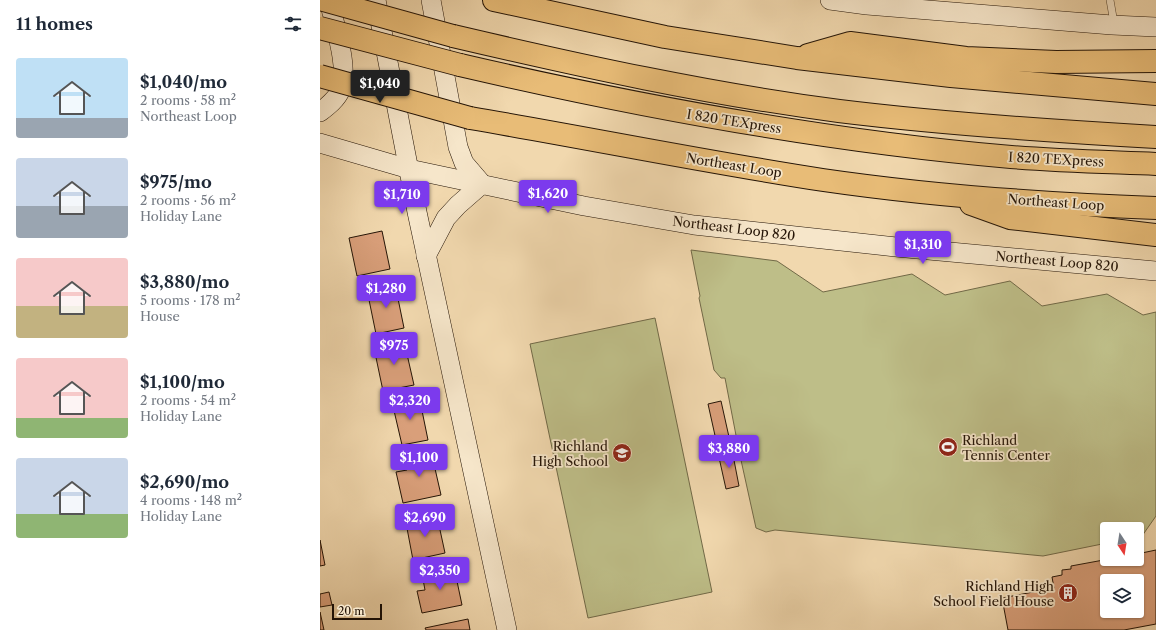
<!DOCTYPE html>
<html lang="en">
<head>
<meta charset="utf-8">
<style>
	body { margin:0; font-family:"Libre Caslon Text",serif; background:#f6f6f7; color:#1f2937; height:100vh; display:flex; flex-direction:column; font-size:15px; white-space:nowrap }
	* { box-sizing:border-box; margin:0 }
	p { font-size:13px; color:#747a83 }
	.icon { flex:none; width:22px; height:22px; fill:none; stroke:currentColor; stroke-width:2; stroke-linecap:round; stroke-linejoin:round }
	.map { position:relative; flex:1; overflow:hidden }
	.sheet { display:flex; flex-direction:column; background:#fff; width:320px }
	.sheet>* { flex:none }
	.needle { width:26px; rotate:168deg }
	.controls { position:absolute; left:780px; top:522px; display:grid; gap:8px }
	.controls a { display:grid; place-items:center; width:44px; height:44px; border-radius:4px; background:#fff; box-shadow:0 1px 3px #0004; font-size:20px }
	.scale { position:absolute; left:12px; bottom:10px; width:50px; box-sizing:border-box; padding-left:4px; border:2px solid #241406; border-top:0; font-size:11px; line-height:14px; white-space:nowrap; color:#241406; -webkit-text-stroke:3px #f6e6ca; paint-order:stroke }
	.price { position:absolute; translate:-50% -34px; padding:0 9px; border-radius:4px; background:#7c3aed; color:#fff; font-size:13px; line-height:26px; filter:drop-shadow(0 1px 2px #0008) }
	.price::after { content:''; position:absolute; left:50%; top:24px; width:12px; height:9px; margin-left:-6px; background:inherit; clip-path:polygon(0 0,100% 0,50% 100%) }
	.price.current { background:#222; color:#fff }
	ul { padding:0; list-style:none }
	li { display:flex; align-items:center; gap:12px; height:100px; padding:0 16px }
	li span { display:grid; place-items:center; flex:none; width:112px; height:80px; border-radius:4px; color:#555 }
	li>.icon { margin-inline-start:auto }
	span .icon { width:48px; height:48px; fill:#fffc; stroke-width:1 }
	li b { font-size:17px }
	h2 { display:flex; justify-content:space-between; align-items:center; height:48px; padding:0 16px; font-size:17px }
	main { display:flex; flex:1; min-height:0 }
	.map>svg:first-child { display:block }
	.green { fill:#bebe88; stroke:#716947 }
	.building { fill:#d99f7a; stroke:#241406; fill-rule:evenodd }
	.lines { fill:none; stroke-linecap:round; stroke-linejoin:round }
	.lane-casing { stroke:#574530; stroke-width:8 }
	.secondary-casing { stroke:#241406; stroke-width:20 }
	.highway-casing { stroke:#241406; stroke-width:24 }
	.lane { stroke:#f6e6ca; stroke-width:7 }
	.secondary { stroke:#f6e6ca; stroke-width:19 }
	.highway { stroke:#e8bc77; stroke-width:22 }
	.highway-bridge-casing { stroke:#241406; stroke-width:24; stroke-linecap:butt }
	.highway-bridge { stroke:#e8bc77; stroke-width:22 }
	.labels { text-anchor:middle; stroke-width:3.5; stroke-linejoin:round; paint-order:stroke }
	.street-label { font-size:13px; fill:#241406; stroke:#f6e6ca }
	.poi-label { font-size:13px; fill:#241406; stroke:#f6e6ca; text-anchor:end }
</style>
</head>
<body>
<main>
<section class="sheet">
<h2>11 homes<svg class="icon" aria-label="filters" viewBox="0 0 24 24"><path d="M4 7h16M4 17h16"/><circle cx="9" cy="7" r="2"/><circle cx="15" cy="17" r="2"/></svg></h2>
<ul>
<li><span style="background:linear-gradient(#bfe0f5 75%,#9aa5b1 0)"><svg class="icon" aria-label="home" viewBox="0 0 24 24"><path d="M3 11l9-7 9 7M6 9v11h12V9"/></svg></span><div><b>$1,040/mo</b><p>2 rooms · 58 m²</p><p>Northeast Loop</p></div></li>
<li><span style="background:linear-gradient(#c9d6e8 60%,#9aa5b1 0)"><svg class="icon" aria-label="home" viewBox="0 0 24 24"><path d="M3 11l9-7 9 7M6 9v11h12V9"/></svg></span><div><b>$975/mo</b><p>2 rooms · 56 m²</p><p>Holiday Lane</p></div></li>
<li><span style="background:linear-gradient(#f6c9c9 60%,#c2b280 0)"><svg class="icon" aria-label="home" viewBox="0 0 24 24"><path d="M3 11l9-7 9 7M6 9v11h12V9"/></svg></span><div><b>$3,880/mo</b><p>5 rooms · 178 m²</p><p>House</p></div></li>
<li><span style="background:linear-gradient(#f6c9c9 75%,#8fb573 0)"><svg class="icon" aria-label="home" viewBox="0 0 24 24"><path d="M3 11l9-7 9 7M6 9v11h12V9"/></svg></span><div><b>$1,100/mo</b><p>2 rooms · 54 m²</p><p>Holiday Lane</p></div></li>
<li><span style="background:linear-gradient(#c9d6e8 70%,#8fb573 0)"><svg class="icon" aria-label="home" viewBox="0 0 24 24"><path d="M3 11l9-7 9 7M6 9v11h12V9"/></svg></span><div><b>$2,690/mo</b><p>4 rooms · 148 m²</p><p>Holiday Lane</p></div></li>
</ul>
</section>
<div class="map">
<svg width="836" height="630" viewBox="0 0 836 630">
	<rect width="100%" height="100%" fill="#f1d8ae"/>
	<filter id="stains"><feTurbulence type="fractalNoise" baseFrequency=".005" numOctaves="4"/><feColorMatrix values="0 0 0 0 .2 0 0 0 0 .09 0 0 0 0 .02 0 0 0 .5 -.17"/></filter>
	<radialGradient id="worn" r=".72"><stop offset=".6" stop-color="#630" stop-opacity="0"/><stop offset="1" stop-color="#630" stop-opacity=".3"/></radialGradient>
	<!-- green -->
	<g class="green">
		<polygon points="371,250 457,261 503,292 592,274 625,295 690,281 722,306 787,294 823,315 836,312 836,516 822,536 817,537 817,529 787,529 787,543 723,556 455,530 446,532 436,528 419,451 405,378 401,378 394,370 379,298 380,296"/>
		<polygon points="335,318 392,592 268,618 210,344"/>
	</g>
	<!-- building -->
	<g class="building">
		<polygon points="62,231 70,269 37,276 29,238"/>
		<polygon points="75,284 84,328 56,334 47,290"/>
		<polygon points="84,341 94,385 63,391 54,348"/>
		<polygon points="99,396 108,440 82,445 72,402"/>
		<polygon points="401,401 409,437 396,440 388,404"/>
		<polygon points="412,450 419,486 406,489 398,453"/>
		<polygon points="111,451 121,495 83,503 76,472 87,470 84,456"/>
		<polygon points="117,516 125,553 93,560 86,523"/>
		<polygon points="0,540 5,565 0,566"/>
		<path d="M836,550V624L804,630H688L682,598L734,588L732,577L742,575V570L751,569V566L789,559H817V554ZM787,581H817V611H787Z"/>
		<polygon points="134,567 142,605 102,613 97,591 105,590 102,574"/>
		<polygon points="9,592 12,605 0,607 0,594"/>
		<polygon points="0,612 4,630 0,630"/>
		<polygon points="148,619 150,630 106,630 105,628"/>
	</g>
	<g class="lines">
		<defs>
			<polyline id="lane" points="790,0 794,23"/>
			<g id="secondary">
				<polyline points="56,0 97,212 187,630"/>
				<polyline points="510,0 547,5 792,25 836,27"/>
				<path d="M0,112C8,106 17,99 21,89C29,65 14,25 9,0"/>
				<polyline points="0,143 89,169 264,206 374,225 576,247 836,271"/>
				<polyline points="106,256 126,218 138,205 162,184 144,163 138,147 111,0"/>
			</g>
			<g id="highway">
				<polyline points="174,0 345,37 477,58 631,76 836,94"/>
				<path d="M133,36C261,66 389,94 519,111C624,124 730,131 836,137"/>
				<polyline points="488,55 530,43 646,58 736,62 836,61"/>
				<path d="M140,65C321,107 505,141 691,157C739,161 788,162 836,164"/>
				<path d="M150,118C268,138 385,162 503,180C613,196 725,204 836,208"/>
				<polyline points="651,204 690,218 836,235"/>
			</g>
		</defs>
		<!-- lane casing -->
		<use href="#lane" class="lane-casing"/>
		<!-- secondary casing -->
		<use href="#secondary" class="secondary-casing"/>
		<!-- highway casing -->
		<use href="#highway" class="highway-casing"/>
		<!-- lane -->
		<use href="#lane" class="lane"/>
		<!-- secondary -->
		<use href="#secondary" class="secondary"/>
		<!-- highway -->
		<use href="#highway" class="highway"/>
		<defs>
			<g id="highway-bridge">
				<polyline points="3,0 133,36"/>
				<polyline points="0,28 140,65"/>
				<polyline points="0,76 150,118"/>
			</g>
		</defs>
		<!-- highway-bridge casing -->
		<use href="#highway-bridge" class="highway-bridge-casing"/>
		<!-- highway-bridge -->
		<use href="#highway-bridge" class="highway-bridge"/>
	</g>
	<!-- icons -->
	<defs>
		<symbol id="stadium-disc" viewBox="-11 -11 22 22"><circle r="9.5" fill="#8f2418" stroke="#f6e6ca"/><path d="M0-5a6.5 5 0 1 0 0 10a6.5 5 0 1 0 0-10ZM-3.5-1.8h7v3.6h-7Z" fill="#fff"/></symbol>
		<symbol id="school-disc" viewBox="-11 -11 22 22"><circle r="9.5" fill="#8f2418" stroke="#f6e6ca"/><path d="M0-5L7-2L0 1L-7-2ZM-4 1L0 2.5L4 1V4Q0 6-4 4Z" fill="#fff"/></symbol>
		<symbol id="building-disc" viewBox="-11 -11 22 22"><circle r="9.5" fill="#8f2418" stroke="#f6e6ca"/><path d="M-4-6H4V6H1V3H-1V6H-4ZM-2.5-4.3h1.7v1.8h-1.7ZM.8-4.3h1.7v1.8H.8ZM-2.5-1h1.7V.8h-1.7ZM.8-1h1.7V.8H.8Z" fill="#fff"/></symbol>
	</defs>
	<g fill-rule="evenodd">
		<use href="#stadium-disc" x="617" y="436" width="22" height="22"/>
		<use href="#school-disc" x="291" y="442" width="22" height="22"/>
		<use href="#building-disc" x="737" y="582" width="22" height="22"/>
	</g>
	<g class="labels">
		<!-- street labels -->
		<g class="street-label">
			<text transform="translate(414 121) rotate(9)" y="5">I 820 TEXpress</text>
			<text transform="translate(736 159) rotate(3)" y="5">I 820 TEXpress</text>
			<text transform="translate(414 165) rotate(9)" y="5">Northeast Loop</text>
			<text transform="translate(736 202) rotate(4)" y="5">Northeast Loop</text>
			<text transform="translate(414 228) rotate(7)" y="5">Northeast Loop 820</text>
			<text transform="translate(737 261) rotate(5)" y="5">Northeast Loop 820</text>
		</g>
		<!-- poi labels -->
		<g class="poi-label">
			<text x="642" y="445" text-anchor="start">Richland<tspan x="642" dy="15">Tennis Center</tspan></text>
			<text x="288" y="451">Richland<tspan x="288" dy="15">High School</tspan></text>
			<text x="734" y="591">Richland High<tspan x="734" dy="15">School Field House</tspan></text>
		</g>
	</g>
	<rect width="100%" height="100%" filter="url(#stains)"/>
	<rect width="100%" height="100%" fill="url(#worn)"/>
</svg>
<div class="controls">
<a><svg class="needle" viewBox="-14 -14 28 28"><path d="M0-13l5 13h-10z" fill="#e53935"/><path d="M0 13l5-13h-10z" fill="#747a83"/></svg></a>
<a><svg class="icon" aria-label="layers" viewBox="0 0 24 24"><path d="M12 4l9 5-9 5-9-5zM3 14l9 5 9-5"/></svg></a>
</div>
<div class="scale">20 m</div>
<b class="price current" style="left:60px;top:104px">$1,040</b>
<b class="price" style="left:228px;top:214px">$1,620</b>
<b class="price" style="left:82px;top:215px">$1,710</b>
<b class="price" style="left:603px;top:265px">$1,310</b>
<b class="price" style="left:66px;top:309px">$1,280</b>
<b class="price" style="left:74px;top:366px">$975</b>
<b class="price" style="left:90px;top:421px">$2,320</b>
<b class="price" style="left:409px;top:469px">$3,880</b>
<b class="price" style="left:99px;top:478px">$1,100</b>
<b class="price" style="left:105px;top:538px">$2,690</b>
<b class="price" style="left:120px;top:591px">$2,350</b>
</div>
</main>
</body>
</html>
